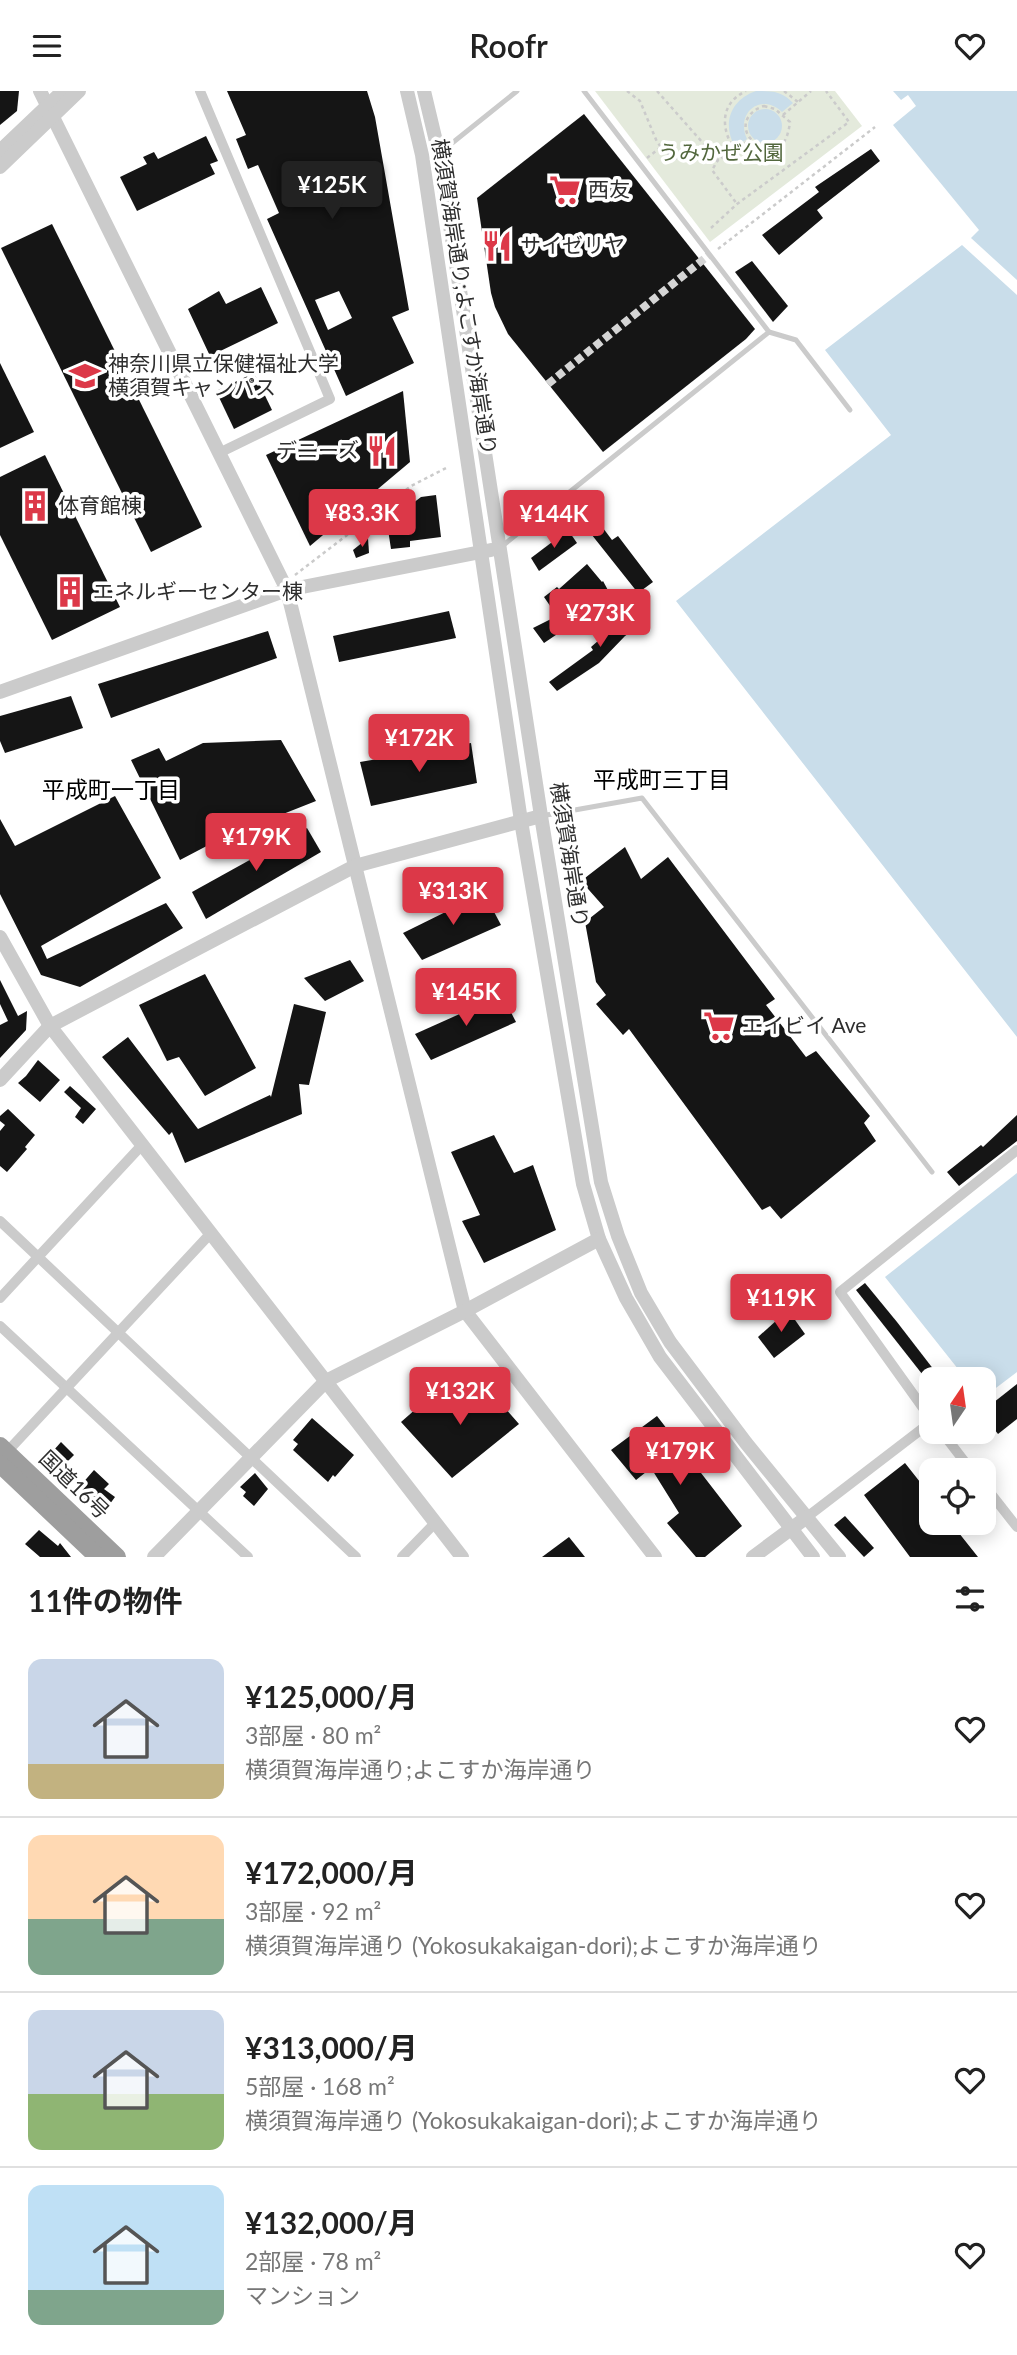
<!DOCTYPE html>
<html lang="ja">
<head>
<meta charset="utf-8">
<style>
	body { margin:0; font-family:Lato,"Noto Sans JP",sans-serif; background:#f2f2f2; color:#222; height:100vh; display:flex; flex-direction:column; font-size:26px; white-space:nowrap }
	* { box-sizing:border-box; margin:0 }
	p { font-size:23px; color:#767676 }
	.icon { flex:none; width:38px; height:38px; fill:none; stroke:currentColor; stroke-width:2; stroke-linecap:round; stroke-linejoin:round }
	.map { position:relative; height:1466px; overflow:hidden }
	.details { display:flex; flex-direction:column; background:#fff; flex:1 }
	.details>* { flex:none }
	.needle { width:46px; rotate:13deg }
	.tools { position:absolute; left:919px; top:1276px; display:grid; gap:14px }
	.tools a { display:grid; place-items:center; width:77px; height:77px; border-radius:14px; background:#fff; box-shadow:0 4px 18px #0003; font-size:35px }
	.price { position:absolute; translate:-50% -60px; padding:0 16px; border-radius:7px; background:#dc3848; color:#fff; font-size:23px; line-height:46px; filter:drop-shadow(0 2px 4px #0008) }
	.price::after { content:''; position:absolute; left:50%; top:42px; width:21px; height:16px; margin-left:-10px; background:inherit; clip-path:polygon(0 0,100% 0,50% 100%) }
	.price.selected { background:#222; color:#fff }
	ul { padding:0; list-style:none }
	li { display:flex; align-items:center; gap:21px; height:175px; padding:0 28px }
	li+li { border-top:2px solid #e0e0e0 }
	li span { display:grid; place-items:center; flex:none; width:196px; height:140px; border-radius:14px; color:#555 }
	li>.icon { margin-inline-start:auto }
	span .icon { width:84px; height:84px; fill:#fffc; stroke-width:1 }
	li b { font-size:30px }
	h2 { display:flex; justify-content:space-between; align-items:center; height:84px; padding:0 28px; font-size:30px }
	header { display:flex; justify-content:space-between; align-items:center; height:91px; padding:0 28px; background:#fff; font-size:32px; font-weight:600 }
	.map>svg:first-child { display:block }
	.green { fill:#e4eadc }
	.water { fill:#c9ddea }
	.building { fill:#151515; fill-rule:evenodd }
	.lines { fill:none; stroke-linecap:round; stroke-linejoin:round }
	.pedestrian-tunnel { stroke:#d5d5d5; stroke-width:8; stroke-dasharray:8 4; stroke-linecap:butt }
	.path { stroke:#cbcbcb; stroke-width:2.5; stroke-dasharray:3.5 3.5; stroke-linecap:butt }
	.service { stroke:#cbcbcb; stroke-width:5 }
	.minor { stroke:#cbcbcb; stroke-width:10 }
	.tertiary { stroke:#cbcbcb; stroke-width:14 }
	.trunk { stroke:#9e9e9e; stroke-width:18 }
	.labels { text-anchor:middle; stroke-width:7; stroke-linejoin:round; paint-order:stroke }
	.park-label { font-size:21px; fill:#52673d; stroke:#fff }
	.poi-label { font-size:21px; fill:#2e2e2e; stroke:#fff; text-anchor:start }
	.street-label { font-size:21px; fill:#2e2e2e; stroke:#fff }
	.neighbourhood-label { font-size:23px; fill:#000; stroke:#fff }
</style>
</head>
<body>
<header><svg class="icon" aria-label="menu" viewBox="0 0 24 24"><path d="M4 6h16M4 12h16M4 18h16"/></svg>Roofr<svg class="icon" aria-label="heart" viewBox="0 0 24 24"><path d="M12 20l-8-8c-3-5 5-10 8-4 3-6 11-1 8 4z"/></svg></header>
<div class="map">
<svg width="1017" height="1466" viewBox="0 0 1017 1466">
	<rect width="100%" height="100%" fill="#fff"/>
	<!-- green -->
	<polygon class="green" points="595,0 835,0 862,35 710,151"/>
	<!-- water -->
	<g class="water">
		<path d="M756,0C772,0 782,0 793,12L782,21C761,1 735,22 747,48L735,56C722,33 730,9 756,0Z"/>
		<polygon points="893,0 1017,0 1017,189 971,147 979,139 893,34 916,15 908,4 901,9"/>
		<circle cx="765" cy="35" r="17"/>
		<polygon points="962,154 1017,204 1017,946 676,510 891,344 825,259"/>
		<polygon points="1017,1082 1017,1281 984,1306 984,1288 966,1288 885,1186"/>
	</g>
	<!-- building -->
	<g class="building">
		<polygon points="0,0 19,0 17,20 0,34"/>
		<path d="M227,0H367L375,26L409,219L392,226L414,272L346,305L267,128L279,122L258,74L248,78L236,48L246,44ZM339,200L352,227L328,239L315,209Z"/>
		<polygon points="584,23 755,238 746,248 603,361 508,243 495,216 491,202 477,107"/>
		<polygon points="206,45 218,70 210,73 215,83 137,120 120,86 147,73 143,66 154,61 158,68"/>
		<polygon points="871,58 880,70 817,119 823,127 779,164 762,144 819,101 815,96"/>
		<polygon points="52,133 202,436 151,461 1,157"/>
		<polygon points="752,170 788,215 773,231 735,181"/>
		<polygon points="261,196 278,232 210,265 188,218 219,200 226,213"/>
		<polygon points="0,272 34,341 0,357"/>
		<polygon points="254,282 272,319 234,338 216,300"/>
		<polygon points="403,300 410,371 310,455 266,364"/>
		<polygon points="45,364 120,516 52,549 0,444 0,386"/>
		<polygon points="436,404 441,446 410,450 410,456 391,458 387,432 421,406"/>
		<polygon points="591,421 612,449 618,445 653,491 638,502 580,429"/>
		<polygon points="568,439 577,452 539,480 531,467"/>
		<polygon points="368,447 369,462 356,467 353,459"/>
		<polygon points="587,473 602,491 603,490 610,503 596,517 544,552 533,537 557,525 544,506 557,496 559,498"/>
		<polygon points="637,516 647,530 625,545 599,572 557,600 549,591 593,559 591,556"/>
		<polygon points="449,520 456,547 339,571 333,545"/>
		<polygon points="268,540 277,567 111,627 98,593"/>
		<polygon points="71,605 83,637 5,662 0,650 0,625"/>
		<polygon points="281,649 316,710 220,748 180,769 131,669 159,657 166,670 203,652"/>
		<polygon points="471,652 477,692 371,715 360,671"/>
		<polygon points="115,705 161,787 41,855 47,868 166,812 183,837 80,896 41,884 0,803 0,728 15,755"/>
		<polygon points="307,737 321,761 206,828 192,801"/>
		<polygon points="625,756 641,788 668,766 775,908 766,914 806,966 816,960 870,1025 864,1032 876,1050 781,1128 770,1115 762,1119 629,938 623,944 596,913 606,904 596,891 585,831 604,816 581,790"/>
		<polygon points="484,802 501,834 422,869 403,842"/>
		<polygon points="350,869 364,890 325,910 304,887"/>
		<polygon points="205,883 256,977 205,1005 179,966 167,970 139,914"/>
		<polygon points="0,889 18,925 27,920 26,939 0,967 0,934 8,930 0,913"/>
		<polygon points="502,904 516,931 431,969 415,943"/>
		<polygon points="294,913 326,921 309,994 299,993 302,1023 185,1072 172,1041 169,1044 102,966 128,946 198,1038 270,1004 271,1006"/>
		<polygon points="38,969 60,989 40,1011 18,992 26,985"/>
		<polygon points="70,995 96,1018 83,1033 75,1026 81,1017 64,1001"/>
		<polygon points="8,1018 35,1044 25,1056 27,1058 7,1081 0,1075 0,1040 5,1034 0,1030 0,1025"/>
		<polygon points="1017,1024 1017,1050 959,1095 947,1081 981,1054 983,1056"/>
		<polygon points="494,1044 514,1082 533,1074 556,1139 484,1172 462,1130 480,1124 451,1061"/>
		<polygon points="865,1192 897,1231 941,1288 926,1288 856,1199"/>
		<polygon points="788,1219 805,1243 774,1267 758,1246"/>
		<polygon points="482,1291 519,1333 452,1387 401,1331 433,1303 453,1309"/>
		<polygon points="1017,1293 1017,1328 998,1343 984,1325 984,1319"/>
		<polygon points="657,1325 742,1435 705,1466 696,1466 667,1432 679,1422 651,1377 636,1389 611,1359"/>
		<polygon points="312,1327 354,1364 335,1386 333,1384 328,1391 293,1359 298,1353 293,1349"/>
		<polygon points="61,1351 74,1364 59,1379 46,1368"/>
		<polygon points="905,1372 931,1405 931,1432 951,1432 978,1466 910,1466 864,1404"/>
		<polygon points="94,1379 109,1393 104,1398 115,1406 104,1421 93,1411 88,1416 74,1402"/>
		<polygon points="255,1382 268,1398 254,1415 243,1405 246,1401 240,1396"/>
		<polygon points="845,1425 874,1457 864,1466 834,1434"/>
		<polygon points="39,1439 58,1455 60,1452 71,1466 40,1466 25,1453"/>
		<polygon points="569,1446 585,1466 542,1466"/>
	</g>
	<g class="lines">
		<!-- pedestrian-tunnel -->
		<polyline class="pedestrian-tunnel" points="548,293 709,164"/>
		<!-- path -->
		<g class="path">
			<polyline points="627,0 640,10 657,51 666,62 679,69 701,66 718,69 735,60 750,48"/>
			<polyline points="657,0 718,69 712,79 737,113"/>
			<polyline points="784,0 798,11"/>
			<path d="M764,15L775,18L790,31C787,55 778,63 754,59L756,53C738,39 745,21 764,15Z"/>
			<polyline points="783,24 811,0"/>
			<path d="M735,60C721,38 719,13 746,0"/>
			<polyline points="647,67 661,56"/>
			<polyline points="711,137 737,113 849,31 826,0"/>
			<polyline points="718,158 875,36"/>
			<polyline points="295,484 411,395 448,376"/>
		</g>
		<!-- service -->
		<g class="service">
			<polyline points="441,61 517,0"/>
			<polyline points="769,241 796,249 850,319"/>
			<polyline points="501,456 769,241 584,0"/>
			<polyline points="541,725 642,707 932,1081"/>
		</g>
		<!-- minor -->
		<g class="minor">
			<polyline points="200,0 330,308 219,362"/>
			<polyline points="0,1130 356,1466"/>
			<polyline points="0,1207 142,1054"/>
			<polyline points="0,1235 248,1466"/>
			<polyline points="931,1328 840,1201 1017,1059"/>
			<polyline points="941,1340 971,1379"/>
			<polyline points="5,1363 211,1142"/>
			<polyline points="984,1394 1017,1436"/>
			<polyline points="807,1426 931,1331"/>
			<polyline points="402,1466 435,1432"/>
		</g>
		<!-- tertiary -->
		<g class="tertiary">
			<polyline points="40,0 287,499 465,1220 655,1466"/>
			<polyline points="407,0 422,64 521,730 583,1093 599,1148 626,1207 660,1266 813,1466"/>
			<polyline points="424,0 439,63 541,725 601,1091 618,1145 641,1202 670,1251 746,1352 839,1466"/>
			<polyline points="0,60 63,0"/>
			<polyline points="0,76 79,0"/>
			<polyline points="0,601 287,499 491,459"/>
			<polyline points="0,846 50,935 462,1466"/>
			<polyline points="0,989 50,935 355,775 541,725"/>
			<polyline points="154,1466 326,1290 465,1220 599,1148"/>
			<polyline points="753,1466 807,1426"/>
		</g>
		<!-- trunk -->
		<g class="trunk">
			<polyline points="0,1355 117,1466"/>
			<polyline points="0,1373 98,1466"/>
		</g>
	</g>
	<!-- icons -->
	<defs>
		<symbol id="supermarket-bare" viewBox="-9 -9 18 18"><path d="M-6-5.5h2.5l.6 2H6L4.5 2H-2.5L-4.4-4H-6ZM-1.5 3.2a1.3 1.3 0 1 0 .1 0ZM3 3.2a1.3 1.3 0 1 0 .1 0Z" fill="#dc3848" stroke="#fff" stroke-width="2.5" paint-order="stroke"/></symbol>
		<symbol id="restaurant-bare" viewBox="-9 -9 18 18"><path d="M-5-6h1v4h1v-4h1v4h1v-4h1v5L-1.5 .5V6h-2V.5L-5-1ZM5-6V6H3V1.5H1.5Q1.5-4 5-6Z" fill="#dc3848" stroke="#fff" stroke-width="2.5" paint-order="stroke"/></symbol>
		<symbol id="university-bare" viewBox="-9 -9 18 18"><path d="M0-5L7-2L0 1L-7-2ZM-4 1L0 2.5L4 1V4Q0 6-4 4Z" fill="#dc3848" stroke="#fff" stroke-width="2.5" paint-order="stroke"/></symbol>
		<symbol id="building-bare" viewBox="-9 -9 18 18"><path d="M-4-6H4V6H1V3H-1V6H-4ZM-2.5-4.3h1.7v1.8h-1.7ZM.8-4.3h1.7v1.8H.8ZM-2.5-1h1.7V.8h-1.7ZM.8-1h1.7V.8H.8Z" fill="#dc3848" stroke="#fff" stroke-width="2.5" paint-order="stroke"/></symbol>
	</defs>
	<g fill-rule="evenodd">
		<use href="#supermarket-bare" x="543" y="77" width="44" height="44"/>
		<use href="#restaurant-bare" x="475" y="133" width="44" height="44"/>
		<use href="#university-bare" x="63" y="263" width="44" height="44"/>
		<use href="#restaurant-bare" x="360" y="338" width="44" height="44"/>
		<use href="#building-bare" x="13" y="393" width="44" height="44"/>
		<use href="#building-bare" x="48" y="479" width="44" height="44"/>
		<use href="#supermarket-bare" x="697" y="913" width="44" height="44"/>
	</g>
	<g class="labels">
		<!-- park labels -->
		<g class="park-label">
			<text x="721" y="69">うみかぜ公園</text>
		</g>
		<!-- poi labels -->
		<g class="poi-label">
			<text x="588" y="106">西友</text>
			<text x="520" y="162">サイゼリヤ</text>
			<text x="108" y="280">神奈川県立保健福祉大学<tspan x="108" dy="24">横須賀キャンパス</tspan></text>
			<text x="359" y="367" text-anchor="end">デニーズ</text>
			<text x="58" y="422">体育館棟</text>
			<text x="93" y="508">エネルギーセンター棟</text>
			<text x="742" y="942">エイビイ Ave</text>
		</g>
		<!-- street labels -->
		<g class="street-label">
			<text transform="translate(464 206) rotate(81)" y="7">横須賀海岸通り;よこすか海岸通り</text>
			<text transform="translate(569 764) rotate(81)" y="7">横須賀海岸通り</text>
			<text transform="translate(74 1394) rotate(44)" y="7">国道16号</text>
		</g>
		<!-- neighbourhood labels -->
		<g class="neighbourhood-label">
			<text x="662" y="697">平成町三丁目</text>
			<text x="111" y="707">平成町一丁目</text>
		</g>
	</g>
</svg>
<div class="tools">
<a><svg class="needle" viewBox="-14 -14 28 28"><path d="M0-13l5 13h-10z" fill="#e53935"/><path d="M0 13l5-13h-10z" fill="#767676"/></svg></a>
<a><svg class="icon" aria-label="locate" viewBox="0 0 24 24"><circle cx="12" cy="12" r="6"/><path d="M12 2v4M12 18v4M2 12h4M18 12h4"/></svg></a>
</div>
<b class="price selected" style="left:332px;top:130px">¥125K</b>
<b class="price" style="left:362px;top:458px">¥83.3K</b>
<b class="price" style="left:554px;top:459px">¥144K</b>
<b class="price" style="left:600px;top:558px">¥273K</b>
<b class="price" style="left:419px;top:683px">¥172K</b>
<b class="price" style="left:256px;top:782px">¥179K</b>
<b class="price" style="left:453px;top:836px">¥313K</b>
<b class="price" style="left:466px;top:937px">¥145K</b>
<b class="price" style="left:781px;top:1243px">¥119K</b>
<b class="price" style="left:460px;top:1336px">¥132K</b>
<b class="price" style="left:680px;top:1396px">¥179K</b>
</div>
<section class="details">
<h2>11件の物件<svg class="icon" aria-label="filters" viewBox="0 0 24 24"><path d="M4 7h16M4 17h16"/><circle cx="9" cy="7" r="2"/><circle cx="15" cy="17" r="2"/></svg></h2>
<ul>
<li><span style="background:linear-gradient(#c9d6e8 75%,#c2b280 0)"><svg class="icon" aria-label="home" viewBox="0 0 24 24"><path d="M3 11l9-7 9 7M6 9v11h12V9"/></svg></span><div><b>¥125,000/月</b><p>3部屋 · 80 m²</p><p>横須賀海岸通り;よこすか海岸通り</p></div><svg class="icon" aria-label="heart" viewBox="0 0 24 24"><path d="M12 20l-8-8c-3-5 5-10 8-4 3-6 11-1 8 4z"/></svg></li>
<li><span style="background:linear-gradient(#ffd9b3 60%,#7fa58c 0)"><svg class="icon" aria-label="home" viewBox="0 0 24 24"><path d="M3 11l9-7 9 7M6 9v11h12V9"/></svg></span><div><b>¥172,000/月</b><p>3部屋 · 92 m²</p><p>横須賀海岸通り (Yokosukakaigan-dori);よこすか海岸通り</p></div><svg class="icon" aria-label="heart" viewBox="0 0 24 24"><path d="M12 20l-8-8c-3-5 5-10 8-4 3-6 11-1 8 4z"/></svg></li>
<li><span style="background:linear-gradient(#c9d6e8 60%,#8fb573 0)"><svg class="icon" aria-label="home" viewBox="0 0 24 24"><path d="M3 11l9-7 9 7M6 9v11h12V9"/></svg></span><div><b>¥313,000/月</b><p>5部屋 · 168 m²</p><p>横須賀海岸通り (Yokosukakaigan-dori);よこすか海岸通り</p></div><svg class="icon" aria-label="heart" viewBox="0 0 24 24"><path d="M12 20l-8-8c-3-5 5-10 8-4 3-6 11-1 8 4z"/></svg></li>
<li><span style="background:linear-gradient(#bfe0f5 75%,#7fa58c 0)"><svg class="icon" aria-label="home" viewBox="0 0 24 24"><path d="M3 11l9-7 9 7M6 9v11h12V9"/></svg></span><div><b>¥132,000/月</b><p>2部屋 · 78 m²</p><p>マンション</p></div><svg class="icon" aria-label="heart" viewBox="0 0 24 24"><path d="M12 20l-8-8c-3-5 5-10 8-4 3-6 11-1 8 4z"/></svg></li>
</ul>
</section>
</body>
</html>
